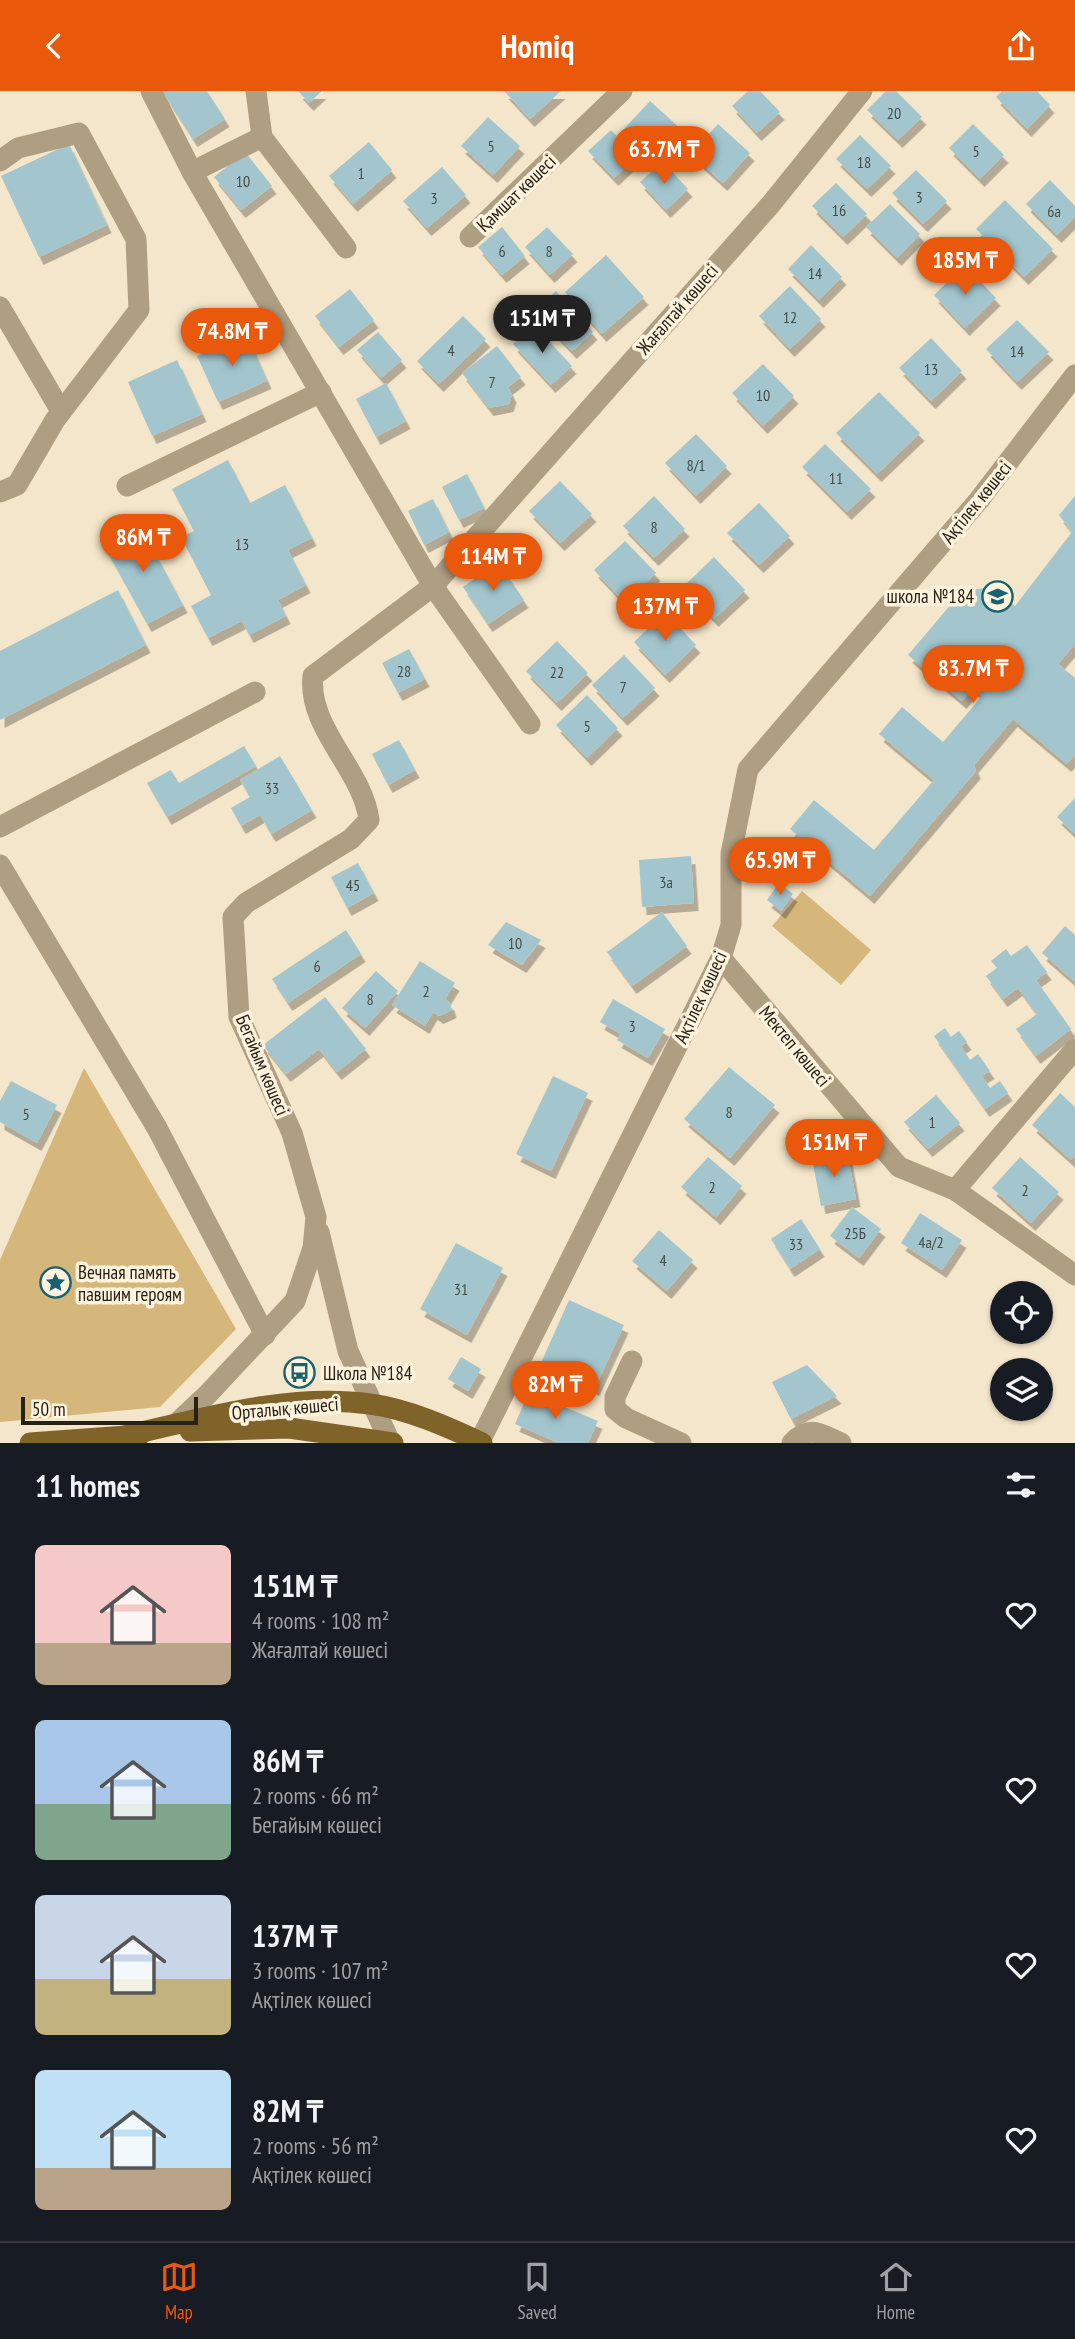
<!DOCTYPE html>
<html lang="en">
<head>
<meta charset="utf-8">
<style>
	body { margin:0; font-family:"PT Sans Narrow",sans-serif; background:#242831; color:#f1f3f6; height:100vh; display:flex; flex-direction:column; font-size:26px; white-space:nowrap }
	* { box-sizing:border-box; margin:0 }
	p { font-size:23px; color:#9ea1a6 }
	.icon { flex:none; width:38px; height:38px; fill:none; stroke:currentColor; stroke-width:2; stroke-linecap:round; stroke-linejoin:round }
	.map { position:relative; height:1352px; overflow:hidden }
	.drawer { display:flex; flex-direction:column; background:#171b24; flex:1 }
	.drawer>* { flex:none }
	.buttons { position:absolute; left:990px; top:1190px; display:grid; gap:14px }
	.buttons a { display:grid; place-items:center; width:63px; height:63px; border-radius:50%; background:#171b24; box-shadow:0 2px 5px #0004; font-size:35px }
	.scale { position:absolute; left:21px; bottom:18px; width:177px; box-sizing:border-box; padding-left:7px; border:4px solid #272218; border-top:0; font-size:19px; line-height:24px; white-space:nowrap; color:#272218; -webkit-text-stroke:5px #fff3dd; paint-order:stroke }
	.price { position:absolute; translate:-50% -60px; padding:0 16px; border-radius:24px; background:#ea580c; color:#fff; font-size:23px; line-height:46px; filter:drop-shadow(0 2px 4px #0008) }
	.price::after { content:''; position:absolute; left:50%; top:42px; width:21px; height:16px; margin-left:-10px; background:inherit; clip-path:polygon(0 0,100% 0,50% 100%) }
	.price.active { background:#222; color:#fff }
	ul { padding:0; list-style:none }
	li { display:flex; align-items:center; gap:21px; height:175px; padding:0 35px }
	li span { display:grid; place-items:center; flex:none; width:196px; height:140px; border-radius:10px; color:#555 }
	li>.icon { margin-inline-start:auto }
	span .icon { width:84px; height:84px; fill:#fffc; stroke-width:1 }
	li b { font-size:30px }
	h2 { display:flex; justify-content:space-between; align-items:center; height:84px; padding:0 35px; font-size:30px }
	header { display:flex; justify-content:space-between; align-items:center; height:91px; padding:0 35px; background:#ea580c; color:#fff; font-size:32px; font-weight:800 }
	.tab-bar { display:flex; justify-content:space-around; align-items:center; height:98px; border-top:2px solid #363941; background:#171b24; font-size:19px; color:#9ea1a6 }
	.tab-bar a { display:grid; justify-items:center; gap:4px }
	.tab-bar .active { color:#ea580c }
	.map>svg:first-child { display:block }
	.green { fill:#d5b77c }
	.building { fill:#a3c6ce; filter:url(#shadow) }
	.lines { fill:none; stroke-linecap:round; stroke-linejoin:round }
	.minor { stroke:#af9f82; stroke-width:21 }
	.major { stroke:#7f6328; stroke-width:21 }
	.labels { text-anchor:middle; stroke-width:7; stroke-linejoin:round; paint-order:stroke }
	.number-label { font-size:16px; fill:#464b46 }
	.street-label { font-size:19px; fill:#272218; stroke:#fff3dd }
	.poi-label { font-size:19px; fill:#272218; stroke:#fff3dd; text-anchor:start }
</style>
</head>
<body>
<header><svg class="icon" aria-label="back" viewBox="0 0 24 24"><path d="M15 5l-7 7 7 7"/></svg>Homiq<svg class="icon" aria-label="share" viewBox="0 0 24 24"><path d="M12 15V3M7 8l5-5 5 5M5 13v7h14v-7"/></svg></header>
<div class="map">
<svg width="1075" height="1352" viewBox="0 0 1075 1352">
	<defs>
		<filter id="shadow"><feDropShadow dx="4.5" dy="8" stdDeviation="0" flood-color="#0004"/></filter>
	</defs>
	<rect width="100%" height="100%" fill="#f4e6ca"/>
	<!-- green -->
	<g class="green">
		<polygon points="802,800 871,859 841,894 772,835"/>
		<polygon points="84,977 236,1238 160,1316 0,1331 0,1169"/>
	</g>
	<!-- building -->
	<g class="building">
		<polygon points="162,0 207,0 225,28 193,48"/>
		<polygon points="298,0 322,0 309,12"/>
		<polygon points="504,0 561,0 530,28"/>
		<polygon points="748,0 760,0 780,21 757,42 732,15"/>
		<polygon points="886,0 896,0 922,26 898,49 867,19"/>
		<polygon points="1002,0 1037,0 1050,14 1027,38 996,6"/>
		<polygon points="650,10 682,39 655,68 623,39"/>
		<polygon points="488,26 520,55 493,84 461,55"/>
		<polygon points="718,33 750,62 723,92 691,63"/>
		<polygon points="973,33 1004,64 980,88 949,57"/>
		<polygon points="611,39 636,66 614,87 588,60"/>
		<polygon points="860,44 891,75 867,98 836,68"/>
		<polygon points="369,51 392,79 353,113 329,85"/>
		<polygon points="69,53 107,134 39,166 1,85"/>
		<polygon points="245,61 272,95 241,119 214,86"/>
		<polygon points="663,71 688,98 666,119 640,91"/>
		<polygon points="442,76 466,104 427,137 403,110"/>
		<polygon points="916,79 947,110 923,133 892,102"/>
		<polygon points="1050,89 1075,115 1075,126 1057,144 1026,113"/>
		<polygon points="836,92 867,123 843,146 812,115"/>
		<polygon points="1005,109 1053,158 1024,186 976,138"/>
		<polygon points="890,113 920,143 897,167 866,136"/>
		<polygon points="502,136 525,165 502,184 478,156"/>
		<polygon points="547,136 573,163 550,184 525,156"/>
		<polygon points="811,154 842,186 819,209 788,178"/>
		<polygon points="606,164 644,206 602,243 565,201"/>
		<polygon points="965,174 996,207 965,237 934,204"/>
		<polygon points="790,195 821,228 790,258 759,225"/>
		<polygon points="350,198 374,229 339,256 315,225"/>
		<polygon points="556,200 593,241 572,260 535,220"/>
		<polygon points="463,225 486,248 439,293 417,270"/>
		<polygon points="1017,229 1049,261 1017,291 986,258"/>
		<polygon points="534,234 572,275 551,294 513,253"/>
		<polygon points="378,241 402,269 381,287 357,259"/>
		<polygon points="246,243 267,290 218,311 197,265"/>
		<polygon points="931,247 962,280 931,310 899,277"/>
		<polygon points="497,255 521,286 508,296 512,304 509,313 489,317 462,282"/>
		<polygon points="177,269 202,323 152,345 128,291"/>
		<polygon points="763,273 794,305 763,335 732,302"/>
		<polygon points="386,292 406,330 376,346 356,308"/>
		<polygon points="879,301 920,342 877,383 836,342"/>
		<polygon points="696,343 727,375 696,405 665,372"/>
		<polygon points="825,353 871,398 847,421 802,376"/>
		<polygon points="228,369 250,412 285,394 312,447 288,459 306,494 278,509 286,525 249,544 242,530 208,547 191,515 211,504 181,446 194,440 172,398"/>
		<polygon points="467,383 484,417 459,429 442,396"/>
		<polygon points="560,390 592,423 560,452 529,420"/>
		<polygon points="654,405 685,438 654,467 623,435"/>
		<polygon points="1075,405 1075,553 1058,573 1075,587 1075,664 1067,673 1013,628 974,674 976,680 870,805 790,738 814,709 874,759 934,689 879,643 902,616 943,651 982,605 973,597 962,610 908,564 963,499 991,497 1015,515 1072,441 1059,424"/>
		<polygon points="433,408 449,441 424,454 408,420"/>
		<polygon points="759,412 790,445 759,474 727,442"/>
		<polygon points="140,434 183,514 147,533 103,453"/>
		<polygon points="625,450 656,482 625,512 594,479"/>
		<polygon points="714,466 745,499 714,528 683,496"/>
		<polygon points="498,471 524,509 488,533 463,496"/>
		<polygon points="118,499 146,554 0,629 0,560"/>
		<polygon points="665,521 696,554 665,584 634,551"/>
		<polygon points="557,550 588,582 557,612 526,580"/>
		<polygon points="409,558 425,588 398,602 382,572"/>
		<polygon points="624,564 655,597 623,627 592,594"/>
		<polygon points="587,604 618,637 587,667 556,634"/>
		<polygon points="399,649 415,679 388,694 372,663"/>
		<polygon points="244,655 256,675 167,726 147,692 171,679 179,692"/>
		<polygon points="280,665 312,719 271,743 260,724 241,735 231,717 250,706 240,689"/>
		<polygon points="1075,707 1075,743 1057,726"/>
		<polygon points="691,765 694,812 642,816 639,769"/>
		<polygon points="358,772 374,802 347,817 331,786"/>
		<polygon points="779,792 793,803 781,820 767,809"/>
		<polygon points="662,821 687,855 632,895 607,861"/>
		<polygon points="506,831 541,849 522,874 488,854"/>
		<polygon points="1065,835 1075,844 1075,891 1042,862"/>
		<polygon points="346,839 361,863 288,912 272,888"/>
		<polygon points="1027,854 1047,881 1036,889 1071,938 1036,965 1016,938 1037,923 1018,897 1003,908 986,885 997,877 991,870 1006,858 1011,865"/>
		<polygon points="420,870 455,892 445,908 450,912 452,919 439,925 433,921 425,935 392,914"/>
		<polygon points="376,880 398,900 365,937 342,917"/>
		<polygon points="325,906 366,958 337,981 319,958 286,983 263,954"/>
		<polygon points="613,908 665,938 648,967 617,949 621,943 600,931"/>
		<polygon points="945,937 951,946 959,940 967,951 961,955 970,969 978,963 990,980 982,985 990,997 1000,990 1008,1002 985,1018 934,945"/>
		<polygon points="729,976 775,1014 730,1067 684,1028"/>
		<polygon points="553,985 588,1002 551,1080 516,1063"/>
		<polygon points="11,990 57,1014 37,1052 0,1031 0,1010"/>
		<polygon points="1060,1002 1075,1016 1075,1064 1071,1069 1032,1034"/>
		<polygon points="936,1004 960,1032 928,1058 904,1031"/>
		<polygon points="847,1060 856,1108 821,1115 812,1067"/>
		<polygon points="708,1066 742,1095 716,1126 681,1096"/>
		<polygon points="1020,1066 1059,1101 1031,1132 992,1097"/>
		<polygon points="852,1116 881,1138 859,1167 830,1145"/>
		<polygon points="920,1122 962,1149 942,1179 901,1152"/>
		<polygon points="801,1128 820,1158 790,1178 771,1148"/>
		<polygon points="659,1139 693,1169 667,1200 632,1170"/>
		<polygon points="456,1152 503,1177 467,1244 420,1218"/>
		<polygon points="569,1209 624,1234 595,1297 541,1272"/>
		<polygon points="461,1266 481,1278 468,1300 448,1288"/>
		<polygon points="807,1274 837,1305 791,1328 772,1291"/>
		<polygon points="529,1301 598,1330 588,1352 559,1352 515,1333"/>
	</g>
	<g class="lines">
		<!-- minor -->
		<g class="minor">
			<polyline points="151,0 192,81 433,495 530,633"/>
			<polyline points="262,46 346,157"/>
			<polyline points="0,70 18,57 79,42 136,148 139,219 55,329 17,394 0,401"/>
			<polyline points="192,81 262,46 256,0"/>
			<polyline points="470,146 622,0"/>
			<polyline points="0,216 61,320"/>
			<polyline points="127,395 321,301"/>
			<polyline points="0,736 255,601"/>
			<polyline points="0,774 157,1037 265,1244"/>
			<polyline points="721,867 899,1076 955,1099 1075,1184"/>
			<polyline points="955,1099 1075,958"/>
			<polyline points="319,1141 348,1260 390,1351"/>
			<polyline points="632,1270 615,1306 615,1318 626,1327 681,1352"/>
			<path d="M176,1333L208,1303L295,1210L313,1157L316,1126L292,1042L239,926L233,826L246,812L351,748L369,729C363,679 307,637 313,585L433,495L771,113L862,0"/>
			<polyline points="479,1352 721,867 731,834 731,763 748,678 979,409 1075,284"/>
			<path d="M792,1352C809,1333 821,1343 841,1352"/>
		</g>
		<!-- major -->
		<g class="major">
			<polyline points="190,1340 289,1337 393,1352"/>
			<path d="M125,1345C204,1327 289,1302 370,1313C408,1318 448,1336 482,1352"/>
			<polyline points="30,1352 140,1344"/>
		</g>
	</g>
	<!-- icons -->
	<defs>
		<symbol id="school-ring" viewBox="-11 -11 22 22"><circle r="9.5" fill="#fff3dd" stroke="#17626f" stroke-width="1.5"/><path d="M0-5L7-2L0 1L-7-2ZM-4 1L0 2.5L4 1V4Q0 6-4 4Z" fill="#17626f"/></symbol>
		<symbol id="sight-ring" viewBox="-11 -11 22 22"><circle r="9.5" fill="#fff3dd" stroke="#17626f" stroke-width="1.5"/><path d="M0-6L1.8-2.2L6-1.7L2.9 1.2L3.7 5.4L0 3.3L-3.7 5.4L-2.9 1.2L-6-1.7L-1.8-2.2Z" fill="#17626f"/></symbol>
		<symbol id="bus-ring" viewBox="-11 -11 22 22"><circle r="9.5" fill="#fff3dd" stroke="#17626f" stroke-width="1.5"/><path d="M-5-6H5V4H4V6H2V4H-2V6H-4V4H-5ZM-3.5-4V0h7V-4ZM-3.5 1.2v1.5H-2V1.2ZM2 1.2v1.5H3.5V1.2Z" fill="#17626f"/></symbol>
	</defs>
	<g fill-rule="evenodd">
		<use href="#school-ring" x="980" y="488" width="35" height="35"/>
		<use href="#sight-ring" x="38" y="1174" width="35" height="35"/>
		<use href="#bus-ring" x="282" y="1264" width="35" height="35"/>
	</g>
	<g class="labels">
		<!-- number labels -->
		<g class="number-label">
			<text x="894" y="28">20</text>
			<text x="491" y="61">5</text>
			<text x="976" y="66">5</text>
			<text x="864" y="77">18</text>
			<text x="361" y="88">1</text>
			<text x="243" y="96">10</text>
			<text x="919" y="112">3</text>
			<text x="434" y="113">3</text>
			<text x="839" y="125">16</text>
			<text x="1054" y="126">6а</text>
			<text x="502" y="166">6</text>
			<text x="549" y="166">8</text>
			<text x="815" y="188">14</text>
			<text x="790" y="232">12</text>
			<text x="451" y="265">4</text>
			<text x="1017" y="266">14</text>
			<text x="931" y="284">13</text>
			<text x="492" y="297">7</text>
			<text x="763" y="310">10</text>
			<text x="696" y="380">8/1</text>
			<text x="836" y="393">11</text>
			<text x="654" y="442">8</text>
			<text x="242" y="459">13</text>
			<text x="404" y="586">28</text>
			<text x="557" y="587">22</text>
			<text x="623" y="602">7</text>
			<text x="587" y="641">5</text>
			<text x="272" y="703">33</text>
			<text x="666" y="797">3а</text>
			<text x="353" y="800">45</text>
			<text x="515" y="858">10</text>
			<text x="317" y="881">6</text>
			<text x="426" y="906">2</text>
			<text x="370" y="914">8</text>
			<text x="632" y="941">3</text>
			<text x="729" y="1027">8</text>
			<text x="26" y="1029">5</text>
			<text x="932" y="1037">1</text>
			<text x="712" y="1102">2</text>
			<text x="1025" y="1105">2</text>
			<text x="855" y="1148">25Б</text>
			<text x="931" y="1157">4а/2</text>
			<text x="796" y="1159">33</text>
			<text x="663" y="1175">4</text>
			<text x="461" y="1204">31</text>
		</g>
		<!-- street labels -->
		<g class="street-label">
			<text transform="translate(516 102) rotate(-44)" y="7">Қамшат көшесі</text>
			<text transform="translate(677 218) rotate(-49)" y="7">Жағалтай көшесі</text>
			<text transform="translate(976 411) rotate(-51)" y="7">Ақтілек көшесі</text>
			<text transform="translate(700 906) rotate(-65)" y="7">Ақтілек көшесі</text>
			<text transform="translate(795 955) rotate(50)" y="7">Мектеп көшесі</text>
			<text transform="translate(263 974) rotate(67)" y="7">Бегайым көшесі</text>
			<text transform="translate(285 1317) rotate(-5)" y="7">Орталық көшесі</text>
		</g>
		<!-- poi labels -->
		<g class="poi-label">
			<text x="974" y="512" text-anchor="end">школа №184</text>
			<text x="78" y="1188">Вечная память<tspan x="78" dy="22">павшим героям</tspan></text>
			<text x="323" y="1289">Школа №184</text>
		</g>
	</g>
</svg>
<div class="buttons">
<a><svg class="icon" aria-label="locate" viewBox="0 0 24 24"><circle cx="12" cy="12" r="6"/><path d="M12 2v4M12 18v4M2 12h4M18 12h4"/></svg></a>
<a><svg class="icon" aria-label="layers" viewBox="0 0 24 24"><path d="M12 4l9 5-9 5-9-5zM3 14l9 5 9-5"/></svg></a>
</div>
<div class="scale">50 m</div>
<b class="price" style="left:664px;top:95px">63.7M ₸</b>
<b class="price" style="left:965px;top:206px">185M ₸</b>
<b class="price active" style="left:542px;top:264px">151M ₸</b>
<b class="price" style="left:232px;top:277px">74.8M ₸</b>
<b class="price" style="left:143px;top:483px">86M ₸</b>
<b class="price" style="left:493px;top:502px">114M ₸</b>
<b class="price" style="left:665px;top:552px">137M ₸</b>
<b class="price" style="left:973px;top:614px">83.7M ₸</b>
<b class="price" style="left:780px;top:806px">65.9M ₸</b>
<b class="price" style="left:834px;top:1088px">151M ₸</b>
<b class="price" style="left:555px;top:1330px">82M ₸</b>
</div>
<section class="drawer">
<h2>11 homes<svg class="icon" aria-label="filters" viewBox="0 0 24 24"><path d="M4 7h16M4 17h16"/><circle cx="9" cy="7" r="2"/><circle cx="15" cy="17" r="2"/></svg></h2>
<ul>
<li><span style="background:linear-gradient(#f6c9c9 70%,#b9a48a 0)"><svg class="icon" aria-label="home" viewBox="0 0 24 24"><path d="M3 11l9-7 9 7M6 9v11h12V9"/></svg></span><div><b>151M ₸</b><p>4 rooms · 108 m²</p><p>Жағалтай көшесі</p></div><svg class="icon" aria-label="heart" viewBox="0 0 24 24"><path d="M12 20l-8-8c-3-5 5-10 8-4 3-6 11-1 8 4z"/></svg></li>
<li><span style="background:linear-gradient(#a9c7e8 60%,#7fa58c 0)"><svg class="icon" aria-label="home" viewBox="0 0 24 24"><path d="M3 11l9-7 9 7M6 9v11h12V9"/></svg></span><div><b>86M ₸</b><p>2 rooms · 66 m²</p><p>Бегайым көшесі</p></div><svg class="icon" aria-label="heart" viewBox="0 0 24 24"><path d="M12 20l-8-8c-3-5 5-10 8-4 3-6 11-1 8 4z"/></svg></li>
<li><span style="background:linear-gradient(#c9d6e8 60%,#c2b280 0)"><svg class="icon" aria-label="home" viewBox="0 0 24 24"><path d="M3 11l9-7 9 7M6 9v11h12V9"/></svg></span><div><b>137M ₸</b><p>3 rooms · 107 m²</p><p>Ақтілек көшесі</p></div><svg class="icon" aria-label="heart" viewBox="0 0 24 24"><path d="M12 20l-8-8c-3-5 5-10 8-4 3-6 11-1 8 4z"/></svg></li>
<li><span style="background:linear-gradient(#bfe0f5 70%,#b9a48a 0)"><svg class="icon" aria-label="home" viewBox="0 0 24 24"><path d="M3 11l9-7 9 7M6 9v11h12V9"/></svg></span><div><b>82M ₸</b><p>2 rooms · 56 m²</p><p>Ақтілек көшесі</p></div><svg class="icon" aria-label="heart" viewBox="0 0 24 24"><path d="M12 20l-8-8c-3-5 5-10 8-4 3-6 11-1 8 4z"/></svg></li>
</ul>
</section>
<nav class="tab-bar">
<a class="active"><svg class="icon" aria-label="map" viewBox="0 0 24 24"><path d="M3 6l6-2 6 2 6-2v14l-6 2-6-2-6 2zM9 4v14M15 6v14"/></svg>Map</a>
<a><svg class="icon" aria-label="saved" viewBox="0 0 24 24"><path d="M7 4h10v16l-5-4-5 4z"/></svg>Saved</a>
<a><svg class="icon" aria-label="home" viewBox="0 0 24 24"><path d="M3 11l9-7 9 7M6 9v11h12V9"/></svg>Home</a>
</nav>
</body>
</html>
